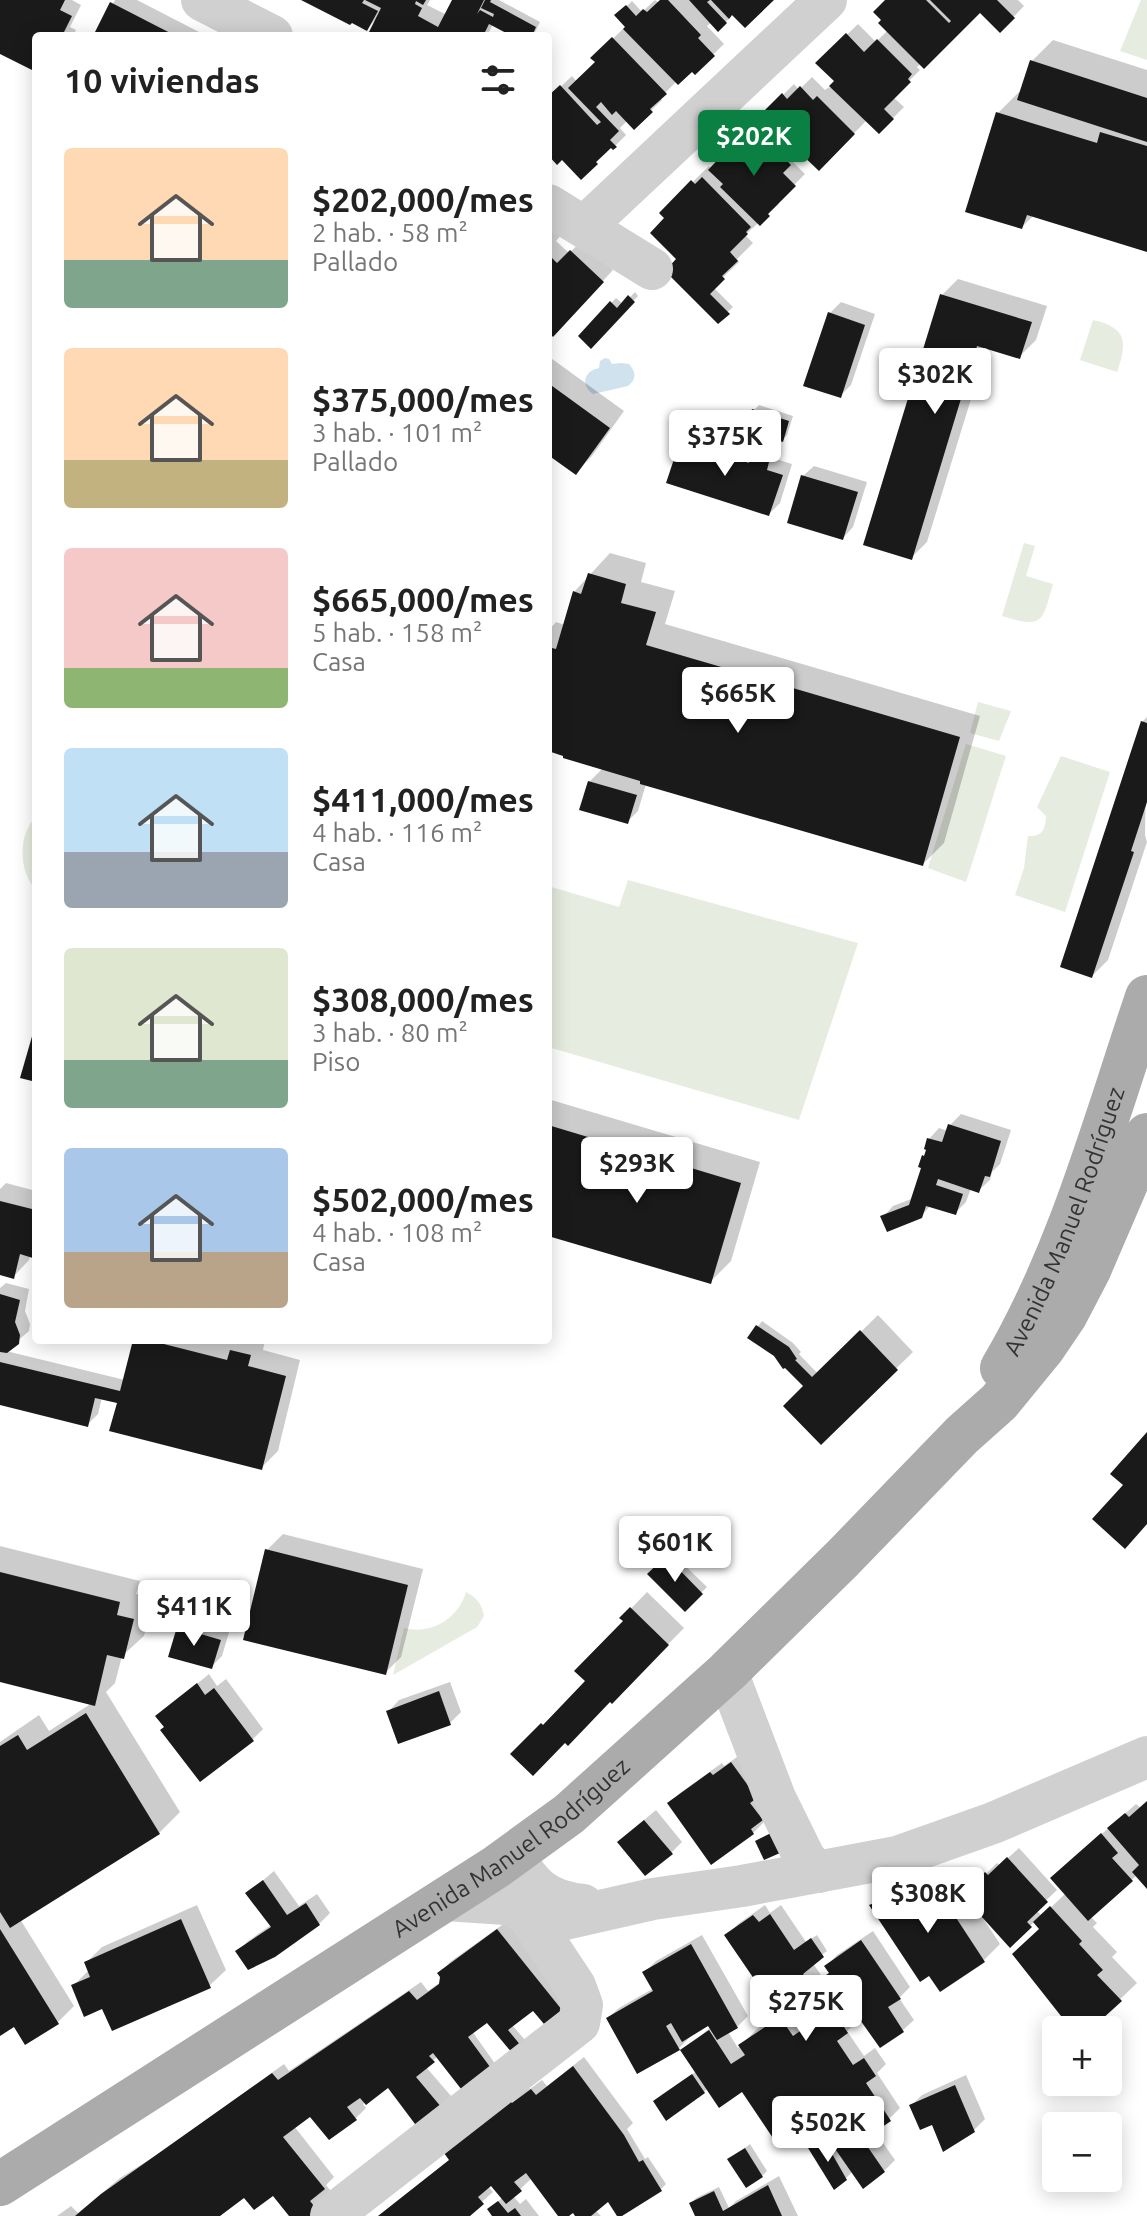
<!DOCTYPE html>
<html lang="es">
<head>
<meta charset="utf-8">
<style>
	body { margin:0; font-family:Ubuntu,sans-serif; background:#f2f2f2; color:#222; height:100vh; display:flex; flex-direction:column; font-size:30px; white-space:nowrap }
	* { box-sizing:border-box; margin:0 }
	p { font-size:26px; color:#767676 }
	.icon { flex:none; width:44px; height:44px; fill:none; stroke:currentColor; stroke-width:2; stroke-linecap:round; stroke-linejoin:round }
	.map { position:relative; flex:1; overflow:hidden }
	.panel { position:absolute; left:32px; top:32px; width:520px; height:1312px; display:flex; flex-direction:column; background:#fff; border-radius:8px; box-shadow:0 4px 20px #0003 }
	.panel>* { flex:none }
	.fabs { position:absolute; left:1042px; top:2016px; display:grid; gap:16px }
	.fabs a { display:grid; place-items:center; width:80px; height:80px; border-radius:8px; background:#fff; box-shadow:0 4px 20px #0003; font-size:40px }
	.price { position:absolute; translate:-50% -68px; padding:0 18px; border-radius:8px; background:#fff; color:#222; font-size:26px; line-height:52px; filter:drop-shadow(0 2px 4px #0008) }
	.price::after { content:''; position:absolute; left:50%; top:48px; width:24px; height:18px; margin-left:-12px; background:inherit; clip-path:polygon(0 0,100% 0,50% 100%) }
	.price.selected { background:#0b8043; color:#fff }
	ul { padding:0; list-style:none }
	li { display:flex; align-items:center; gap:24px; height:200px; padding:0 32px }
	li span { display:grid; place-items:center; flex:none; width:224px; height:160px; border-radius:8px; color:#555 }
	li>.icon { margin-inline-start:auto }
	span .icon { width:96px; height:96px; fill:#fffc; stroke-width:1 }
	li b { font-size:34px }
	h2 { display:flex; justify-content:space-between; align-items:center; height:96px; padding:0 32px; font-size:34px }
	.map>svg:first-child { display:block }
	.green { fill:#e6ecdf }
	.water { fill:#cfe2ee }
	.shadow { fill:#0003 }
	.building { fill:#1a1a1a; fill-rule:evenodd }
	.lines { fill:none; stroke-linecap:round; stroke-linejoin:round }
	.minor { stroke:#d0d0d0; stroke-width:42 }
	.major { stroke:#ababab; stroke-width:44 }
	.labels { text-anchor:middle; stroke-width:8; stroke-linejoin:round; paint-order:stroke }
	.street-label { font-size:24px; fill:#333; stroke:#fff }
</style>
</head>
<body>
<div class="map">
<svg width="1147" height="2216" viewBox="0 0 1147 2216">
	<rect width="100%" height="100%" fill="#fff"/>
	<!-- green -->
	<g class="green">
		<polygon points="1141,0 1147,0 1147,60 1120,51"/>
		<path d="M1093,320C1128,328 1127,343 1117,372L1080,360Z"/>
		<path d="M1024,543L1035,546L1026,576L1053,584C1042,622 1044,629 1002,616Z"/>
		<polygon points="978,702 1011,711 999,741 970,733"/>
		<path d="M966,744L1006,756C992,798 980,840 966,882L928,868Z"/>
		<path d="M1061,756L1110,772L1065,912L1015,895L1024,868L1028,836C1042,837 1046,829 1046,816L1037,807Z"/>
		<path d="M36,817V890C19,872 17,835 36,817Z"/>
		<polygon points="628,880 858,943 799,1120 548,1047 548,886 619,907"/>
		<path d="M466,1592C477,1598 482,1604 484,1616L477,1627L393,1675L404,1628C431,1635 458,1619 466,1592Z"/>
	</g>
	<!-- water -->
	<path class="water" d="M605,358L609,359L612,364L621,363L629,364C636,372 637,379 628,386L593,394C580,385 584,371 599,368L600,361Z"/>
	<!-- shadow -->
	<g class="shadow">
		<polygon points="0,0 72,0 81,5 70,27 76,30 73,36 36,36 36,70 0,51"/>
		<polygon points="115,0 137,0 201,33 199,36 95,36"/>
		<polygon points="305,0 430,0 427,5 447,15 454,0 499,0 540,22 533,36 516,36 493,24 487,36 369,36 377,18 367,29"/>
		<polygon points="655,0 659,3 662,0 771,0 734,14 718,29 712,22 707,26 724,44 695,72 692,70 677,81 660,98 662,100 634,127 628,120 620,128 626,135 613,148 611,145 606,150 607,152 581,177 562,157 548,152 548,99 572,76 577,82 598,62 593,58 626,26 617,16 632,1 642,12"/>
		<polygon points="888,0 1018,0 1024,6 1000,31 980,11 917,67 920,70 893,97 904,107 879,132 867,120 819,169 802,152 792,161 805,174 777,202 779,204 745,235 753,243 737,259 739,262 713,287 733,307 718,321 679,259 667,218 661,213 709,166 712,169 751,126 769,145 781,133 799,151 804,146 768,110 794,84 799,90 812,77 825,90 829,87 830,88 837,81 818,63 858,24 876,42 888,30"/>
		<polygon points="1053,40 1147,70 1147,250 1034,215 1022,227 998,113 1019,92 1021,92 1032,61"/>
		<polygon points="548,221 562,234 556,241 569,253 582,241 613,270 564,323 548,329"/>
		<polygon points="958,279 1047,306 1036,340 1019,357 987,347 927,542 911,558 942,295"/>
		<polygon points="635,292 638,296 591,346 580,336 616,298 623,304"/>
		<polygon points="841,302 875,314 851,385 840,396 830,313"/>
		<polygon points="548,356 624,411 592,456 576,472 548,452"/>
		<polygon points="759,405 793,416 787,435 782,440 754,410"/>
		<polygon points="692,431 758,452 763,447 779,452 776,459 792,464 780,503 769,514 681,442"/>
		<polygon points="814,466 867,482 853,527 843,538 803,476"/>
		<polygon points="610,553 646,563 641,582 675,591 665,624 980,716 944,843 923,864 646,784 638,811 627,822 589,782 603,768 548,749 548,631 556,622 565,625 574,592"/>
		<polygon points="1147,717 1145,835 1147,842 1108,960 1092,976 1142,722"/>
		<polygon points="548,1099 760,1162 731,1261 710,1282 548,1234"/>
		<polygon points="961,1114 1011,1130 1000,1164 992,1172 990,1180 979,1190 971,1188 966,1202 955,1213 931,1205 921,1216 883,1217 893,1206 914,1198 928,1152 929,1139 939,1128 948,1131 950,1125"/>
		<polygon points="6,1183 36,1191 36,1257 30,1255 29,1260 13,1277 0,1273 0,1189"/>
		<polygon points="6,1283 29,1289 25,1311 30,1324 29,1331 6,1351 125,1380 135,1340 225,1340 239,1344 242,1340 265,1340 263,1350 300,1360 278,1451 261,1468 120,1396 102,1397 98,1414 87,1425 0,1403 0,1288"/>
		<polygon points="878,1315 913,1352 821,1442 805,1386 775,1355 750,1337 762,1321 793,1343 801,1352 799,1354 818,1374"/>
		<polygon points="283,1534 423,1569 401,1657 385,1673 267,1550"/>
		<polygon points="0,1546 140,1581 136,1594 154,1598 144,1636 122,1656 115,1683 106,1692 180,1812 159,1833 20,1919 74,2006 58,2022 15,2025 0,2034 0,1742 39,1715 49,1731 92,1703 0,1680"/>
		<polygon points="672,1553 707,1587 685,1609 650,1574"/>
		<polygon points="647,1592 684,1628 612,1701 610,1700 565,1740 513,1754 588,1681 626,1621 622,1618"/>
		<polygon points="189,1617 230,1629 222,1656 211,1667 179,1628"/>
		<polygon points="209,1674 217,1686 226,1679 263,1729 252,1740 167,1727 158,1716"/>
		<polygon points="450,1682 461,1712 450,1723 389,1711 399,1700"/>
		<polygon points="743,1753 766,1786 761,1819 764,1822 753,1833 670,1803 680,1793 722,1763 724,1766"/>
		<polygon points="1147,1802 1147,1886 1137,1875 1091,1917 1097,1923 1093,1927 1117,1952 1112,1957 1137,1983 1088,2030 1075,2030 1041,1928 1035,1921 1010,1945 985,1917 983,1918 1000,1944 984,1960 872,1905 888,1889 949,1867 966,1893 997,1863 1000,1865 1019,1848 1057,1890 1036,1910 1042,1916 1066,1893 1063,1868 1136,1804 1141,1808"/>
		<polygon points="656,1810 682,1842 671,1853 631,1831"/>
		<polygon points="274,1871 299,1906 317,1894 330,1913 319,1924 238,1952 248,1941 271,1925 248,1893"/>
		<polygon points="197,1905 226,1970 209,1986 104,2006 73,1986 89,1970 86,1963 102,1947"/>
		<polygon points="765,1905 770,1913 781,1905 806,1942 817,1935 827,1951 812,1962 823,1978 831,1972 827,1966 837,1955 873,1931 910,1987 899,1998 914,2020 903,2030 881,2045 859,2013 855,2017 858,2021 847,2031 864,2056 875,2048 886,2064 877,2073 900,2108 889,2119 874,2130 895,2160 884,2171 853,2171 846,2178 816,2144 828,2135 824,2130 842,2114 833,2102 778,2141 743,2090 708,2088 704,2092 660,2096 697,2071 683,2050 711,2027 709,2023 688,2035 690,2037 679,2048 608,2018 619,2008 654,1988 645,1972 656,1961 702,1935 748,2016 737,2027 728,2032 738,2048 757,2029 780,2013 727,1935 738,1924"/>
		<polygon points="509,1920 571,1998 560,2009 533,2008 512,2025 525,2040 513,2051 488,2020 472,2031 496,2065 492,2070 438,2056 426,2067 451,2096 441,2106 388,2086 363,2104 366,2108 356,2118 330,2137 310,2114 294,2126 334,2177 326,2185 333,2194 308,2216 292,2216 274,2193 244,2195 220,2216 57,2216 71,2206 78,2213 120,2178 163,2151 284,2064 289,2071 421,1982 428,1991 442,1981 440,1973 450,1962"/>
		<polygon points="584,2057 633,2123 627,2129 645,2159 648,2157 666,2184 661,2189 609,2199 595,2210 601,2216 578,2216 573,2210 566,2216 561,2216 532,2178 513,2196 520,2204 526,2199 539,2216 494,2216 490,2209 503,2197 492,2184 488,2186 493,2192 466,2216 378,2216 451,2159 528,2087 530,2089 542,2080 547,2086"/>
		<polygon points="966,2075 985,2119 974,2130 933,2122 912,2105 922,2095"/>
		<polygon points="750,2144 767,2171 762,2176 730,2159"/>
		<polygon points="779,2176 798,2216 697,2216 691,2203 696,2198 719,2187 729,2208 736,2201"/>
	</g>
	<!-- building -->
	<g class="building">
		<polygon points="0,0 65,0 60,10 72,16 62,36 36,36 36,72 0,54"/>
		<polygon points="301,0 364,0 362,3 378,11 367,31 352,23 350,25"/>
		<polygon points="365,0 426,0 423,5 416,1 415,4 422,8 418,16 438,27 452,0 484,0 477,14 480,10 493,17 494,14 481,8 485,0 491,0 490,2 536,27 532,36 512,36 489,24 483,36 367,36 381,8"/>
		<polygon points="660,0 668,0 701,35 698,38 715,56 695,75 692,72 678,85 623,29 625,27 614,15 626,5 636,16 643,9 647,12"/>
		<polygon points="689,0 710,0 707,2 727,23 718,32"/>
		<polygon points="711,0 774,0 745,28 732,15 729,19"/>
		<polygon points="885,0 926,0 949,23 951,21 930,0 997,0 1015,18 1000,33 980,13 924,69 878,23 881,20 873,12"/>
		<polygon points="110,2 176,36 93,36"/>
		<polygon points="846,33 864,52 877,39 912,74 908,79 911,82 884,109 894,119 879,134 829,86 834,81 815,63"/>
		<polygon points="612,37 667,94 650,109 653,112 634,130 616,111 612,115 601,102 596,107 619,131 610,140 617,147 613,150 611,148 596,162 598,164 581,180 562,160 557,165 548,155 548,96 560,85 597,125 601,122 568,88 595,62 590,58"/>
		<polygon points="1030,60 1147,98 1147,142 1017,100"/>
		<polygon points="800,86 813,100 817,96 855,134 819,171 797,150 801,146 765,110 782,93 787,99"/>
		<polygon points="996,112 1097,143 1100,132 1147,146 1147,252 1027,215 1022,229 965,212"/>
		<polygon points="739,135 757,154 769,142 791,165 783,173 796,186 768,214 770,216 760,226 720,187 723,184 708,170 732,145 731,143"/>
		<polygon points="702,177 751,227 746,232 748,234 730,252 738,261 722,276 725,279 710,294 730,314 718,324 665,271 676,259 650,233 664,218 659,213 691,180 695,184"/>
		<polygon points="570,250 604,282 553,337 548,331 548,254 557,263"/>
		<polygon points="940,294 1032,322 1020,359 977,346 912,560 863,545"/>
		<polygon points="628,295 635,302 591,349 578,336 610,301 617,308"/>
		<polygon points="828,312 865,325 841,398 803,386"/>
		<polygon points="548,383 610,428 576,475 548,455"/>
		<polygon points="752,409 789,421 783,442 746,430"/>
		<polygon points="680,441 749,463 751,456 769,462 767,470 783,475 769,516 666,483"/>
		<polygon points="801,475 858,492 843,540 787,523"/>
		<polygon points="588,573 626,584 621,603 656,612 646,645 960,737 923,866 640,784 640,781 563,758 563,756 548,751 548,647 556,649 573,591 581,594"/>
		<polygon points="1141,721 1147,723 1147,802 1131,851 1134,852 1092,978 1060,967"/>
		<polygon points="588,781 637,795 628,824 579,810"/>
		<polygon points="35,1026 36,1026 36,1082 20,1078"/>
		<polygon points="948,1124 1001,1141 990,1177 985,1176 979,1193 938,1179 936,1185 963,1194 956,1215 926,1206 922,1218 887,1232 880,1216 909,1205 921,1168 918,1167 922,1155 924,1156 926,1150 924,1149 927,1138 942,1142"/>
		<polygon points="548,1125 741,1183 711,1284 548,1236"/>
		<polygon points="0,1201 36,1210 36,1259 20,1254 14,1279 0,1275"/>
		<polygon points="0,1294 20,1300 15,1322 20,1335 19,1344 7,1353 0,1352"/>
		<polygon points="756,1325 789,1347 797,1359 795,1360 812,1377 860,1330 898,1370 821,1445 783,1406 803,1386 785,1368 783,1369 774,1356 747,1338"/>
		<polygon points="133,1340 148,1340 227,1360 230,1350 251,1355 248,1366 286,1376 262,1470 109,1431 117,1403 95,1398 88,1427 0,1405 0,1362 120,1391"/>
		<polygon points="1147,1432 1147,1524 1125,1549 1092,1519 1123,1485 1110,1474"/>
		<polygon points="265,1549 408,1585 386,1675 243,1640"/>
		<polygon points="666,1556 703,1594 685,1612 647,1574"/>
		<polygon points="0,1572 120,1602 117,1615 134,1619 124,1659 107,1655 95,1706 0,1682"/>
		<polygon points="630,1607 669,1645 612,1704 610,1702 568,1746 565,1743 533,1776 510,1754 541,1723 543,1725 585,1681 574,1671 623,1621 619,1618"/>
		<polygon points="177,1627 221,1640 212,1669 168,1657"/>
		<polygon points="197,1683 205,1695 214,1688 254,1741 200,1782 160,1730 164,1727 155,1716"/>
		<polygon points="439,1691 451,1725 398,1744 386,1711"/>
		<polygon points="86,1713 160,1834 10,1928 0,1912 0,1746 18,1735 27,1750"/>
		<polygon points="731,1762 757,1798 750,1803 763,1820 751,1829 754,1834 711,1865 667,1803 710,1772 713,1775"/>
		<polygon points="1147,1801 1147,1889 1132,1872 1139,1865 1107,1828 1125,1813 1129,1817"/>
		<polygon points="644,1820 673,1854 645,1876 617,1842"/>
		<polygon points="771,1833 780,1853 764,1860 755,1841"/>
		<polygon points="1101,1833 1118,1853 1112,1858 1133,1881 1088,1921 1050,1878"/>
		<polygon points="1007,1857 1048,1902 1027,1922 1032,1927 1010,1948 962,1895 985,1872 988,1875"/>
		<polygon points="263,1880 287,1915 306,1903 320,1925 275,1957 248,1970 235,1951 271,1927 245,1893"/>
		<polygon points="932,1881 985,1962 940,1992 929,1976 920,1982 869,1905"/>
		<polygon points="1050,1906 1082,1941 1079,1944 1103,1970 1097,1975 1122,2001 1090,2030 1072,2030 1012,1954 1039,1929 1033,1922"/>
		<path d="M770,1914L794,1950L811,1938L824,1957L803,1974L819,1998L823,1996L814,1983L829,1973L824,1966L861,1940L901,1999L888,2007L904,2032L880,2048L858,2017L844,2027L848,2033L837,2041L853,2065L864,2058L876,2076L866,2083L891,2121L863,2140L885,2172L863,2189L822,2130L841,2116L831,2101L829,2102L832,2106L777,2144L742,2092L719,2108L680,2050L709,2030L731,2064L745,2055L738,2045L780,2017L724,1935L753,1915L759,1922ZM797,2014L806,2027L793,2036L784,2023Z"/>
		<polygon points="181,1919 211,1988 112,2031 102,2009 84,2017 71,1985 90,1977 84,1962"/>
		<polygon points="0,1929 59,2024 25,2045 14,2027 0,2036"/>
		<polygon points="497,1929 562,2010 544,2024 533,2011 508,2030 522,2047 513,2054 487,2023 468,2037 493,2071 465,2094 433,2053 429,2056 435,2062 416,2077 442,2108 418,2128 388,2088 366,2105 360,2098 347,2107 357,2120 329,2140 310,2117 283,2137 325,2189 310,2201 318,2211 312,2216 289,2216 273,2196 254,2210 244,2198 220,2216 75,2216 101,2194 272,2073 278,2080 409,1991 417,2000 439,1984 440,1977 437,1973"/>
		<polygon points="691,1944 738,2028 717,2040 708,2026 682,2042 671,2023 666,2026 680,2050 637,2074 606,2018 653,1991 642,1972"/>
		<polygon points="573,2066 624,2135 639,2162 643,2160 662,2191 622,2216 617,2216 608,2202 591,2216 575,2216 573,2213 569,2216 558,2216 526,2173 514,2182 522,2191 506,2204 491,2186 478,2197 484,2204 470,2216 378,2216 449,2160 444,2153 510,2101 512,2103 531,2089 536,2095"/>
		<polygon points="692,2074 705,2093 666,2121 653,2101"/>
		<polygon points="955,2085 975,2132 943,2152 932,2125 920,2130 909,2105"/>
		<polygon points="821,2139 831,2152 847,2180 834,2190 808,2148"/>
		<polygon points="745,2148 763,2177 746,2188 727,2159"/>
		<polygon points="768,2185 782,2216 695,2216 689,2203 714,2191 723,2211"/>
		<polygon points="498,2201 508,2213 515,2208 521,2216 492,2216 487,2209"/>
	</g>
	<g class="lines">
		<!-- minor -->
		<g class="minor">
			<polyline points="202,0 272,36"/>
			<polyline points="548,205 652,269"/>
			<polyline points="584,227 826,0"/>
			<polyline points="727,1672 775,1798 805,1859 818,1872"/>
			<path d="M512,1855C532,1886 544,1901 583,1905"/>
			<polyline points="445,1900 506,1904 541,1919 556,1921 653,1899 742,1886 897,1857 993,1823 1147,1757"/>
			<polyline points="331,2216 579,2023 582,2005 575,1986 526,1912"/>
		</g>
		<!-- major -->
		<g class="major">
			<path id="s1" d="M1002,1368C1069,1255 1105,1121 1147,997"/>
			<path id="s2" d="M0,2184L496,1867L569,1814L727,1672L843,1558L962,1435L999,1402L1044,1347L1065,1316L1089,1270L1147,1135"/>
		</g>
	</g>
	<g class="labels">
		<!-- street labels -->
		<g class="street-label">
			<text dy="8" stroke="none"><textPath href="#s1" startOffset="160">Avenida Manuel Rodríguez</textPath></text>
			<text dy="8" stroke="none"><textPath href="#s2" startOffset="612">Avenida Manuel Rodríguez</textPath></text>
		</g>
	</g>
</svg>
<div class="fabs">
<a>+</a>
<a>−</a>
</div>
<b class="price selected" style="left:754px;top:178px">$202K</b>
<b class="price" style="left:935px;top:416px">$302K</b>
<b class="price" style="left:725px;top:478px">$375K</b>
<b class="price" style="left:738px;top:735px">$665K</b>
<b class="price" style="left:637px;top:1205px">$293K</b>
<b class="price" style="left:675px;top:1584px">$601K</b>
<b class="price" style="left:194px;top:1648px">$411K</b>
<b class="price" style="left:928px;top:1935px">$308K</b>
<b class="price" style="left:806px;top:2043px">$275K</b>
<b class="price" style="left:828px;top:2164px">$502K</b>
<section class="panel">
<h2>10 viviendas<svg class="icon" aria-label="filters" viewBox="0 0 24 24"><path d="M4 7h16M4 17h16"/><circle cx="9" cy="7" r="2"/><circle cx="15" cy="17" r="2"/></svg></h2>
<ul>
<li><span style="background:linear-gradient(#ffd9b3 70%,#7fa58c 0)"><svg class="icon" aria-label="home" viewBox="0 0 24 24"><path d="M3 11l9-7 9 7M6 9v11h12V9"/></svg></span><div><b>$202,000/mes</b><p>2 hab. · 58 m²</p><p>Pallado</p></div></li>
<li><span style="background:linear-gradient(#ffd9b3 70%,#c2b280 0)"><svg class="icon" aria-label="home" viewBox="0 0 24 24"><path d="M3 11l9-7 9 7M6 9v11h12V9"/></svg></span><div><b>$375,000/mes</b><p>3 hab. · 101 m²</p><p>Pallado</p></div></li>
<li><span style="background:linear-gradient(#f6c9c9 75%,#8fb573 0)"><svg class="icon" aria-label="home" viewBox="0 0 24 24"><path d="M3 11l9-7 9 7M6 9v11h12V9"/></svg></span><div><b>$665,000/mes</b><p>5 hab. · 158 m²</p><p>Casa</p></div></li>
<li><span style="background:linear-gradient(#bfe0f5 65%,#9aa5b1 0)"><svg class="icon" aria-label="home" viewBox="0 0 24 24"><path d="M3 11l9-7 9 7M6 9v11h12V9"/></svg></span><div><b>$411,000/mes</b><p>4 hab. · 116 m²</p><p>Casa</p></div></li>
<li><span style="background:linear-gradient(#dfe7d0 70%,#7fa58c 0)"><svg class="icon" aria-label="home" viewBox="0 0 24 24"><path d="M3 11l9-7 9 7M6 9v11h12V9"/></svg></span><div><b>$308,000/mes</b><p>3 hab. · 80 m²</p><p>Piso</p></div></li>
<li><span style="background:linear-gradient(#a9c7e8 65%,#b9a48a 0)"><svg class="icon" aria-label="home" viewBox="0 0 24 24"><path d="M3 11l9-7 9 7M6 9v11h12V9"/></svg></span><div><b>$502,000/mes</b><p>4 hab. · 108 m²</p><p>Casa</p></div></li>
</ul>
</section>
</div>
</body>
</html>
